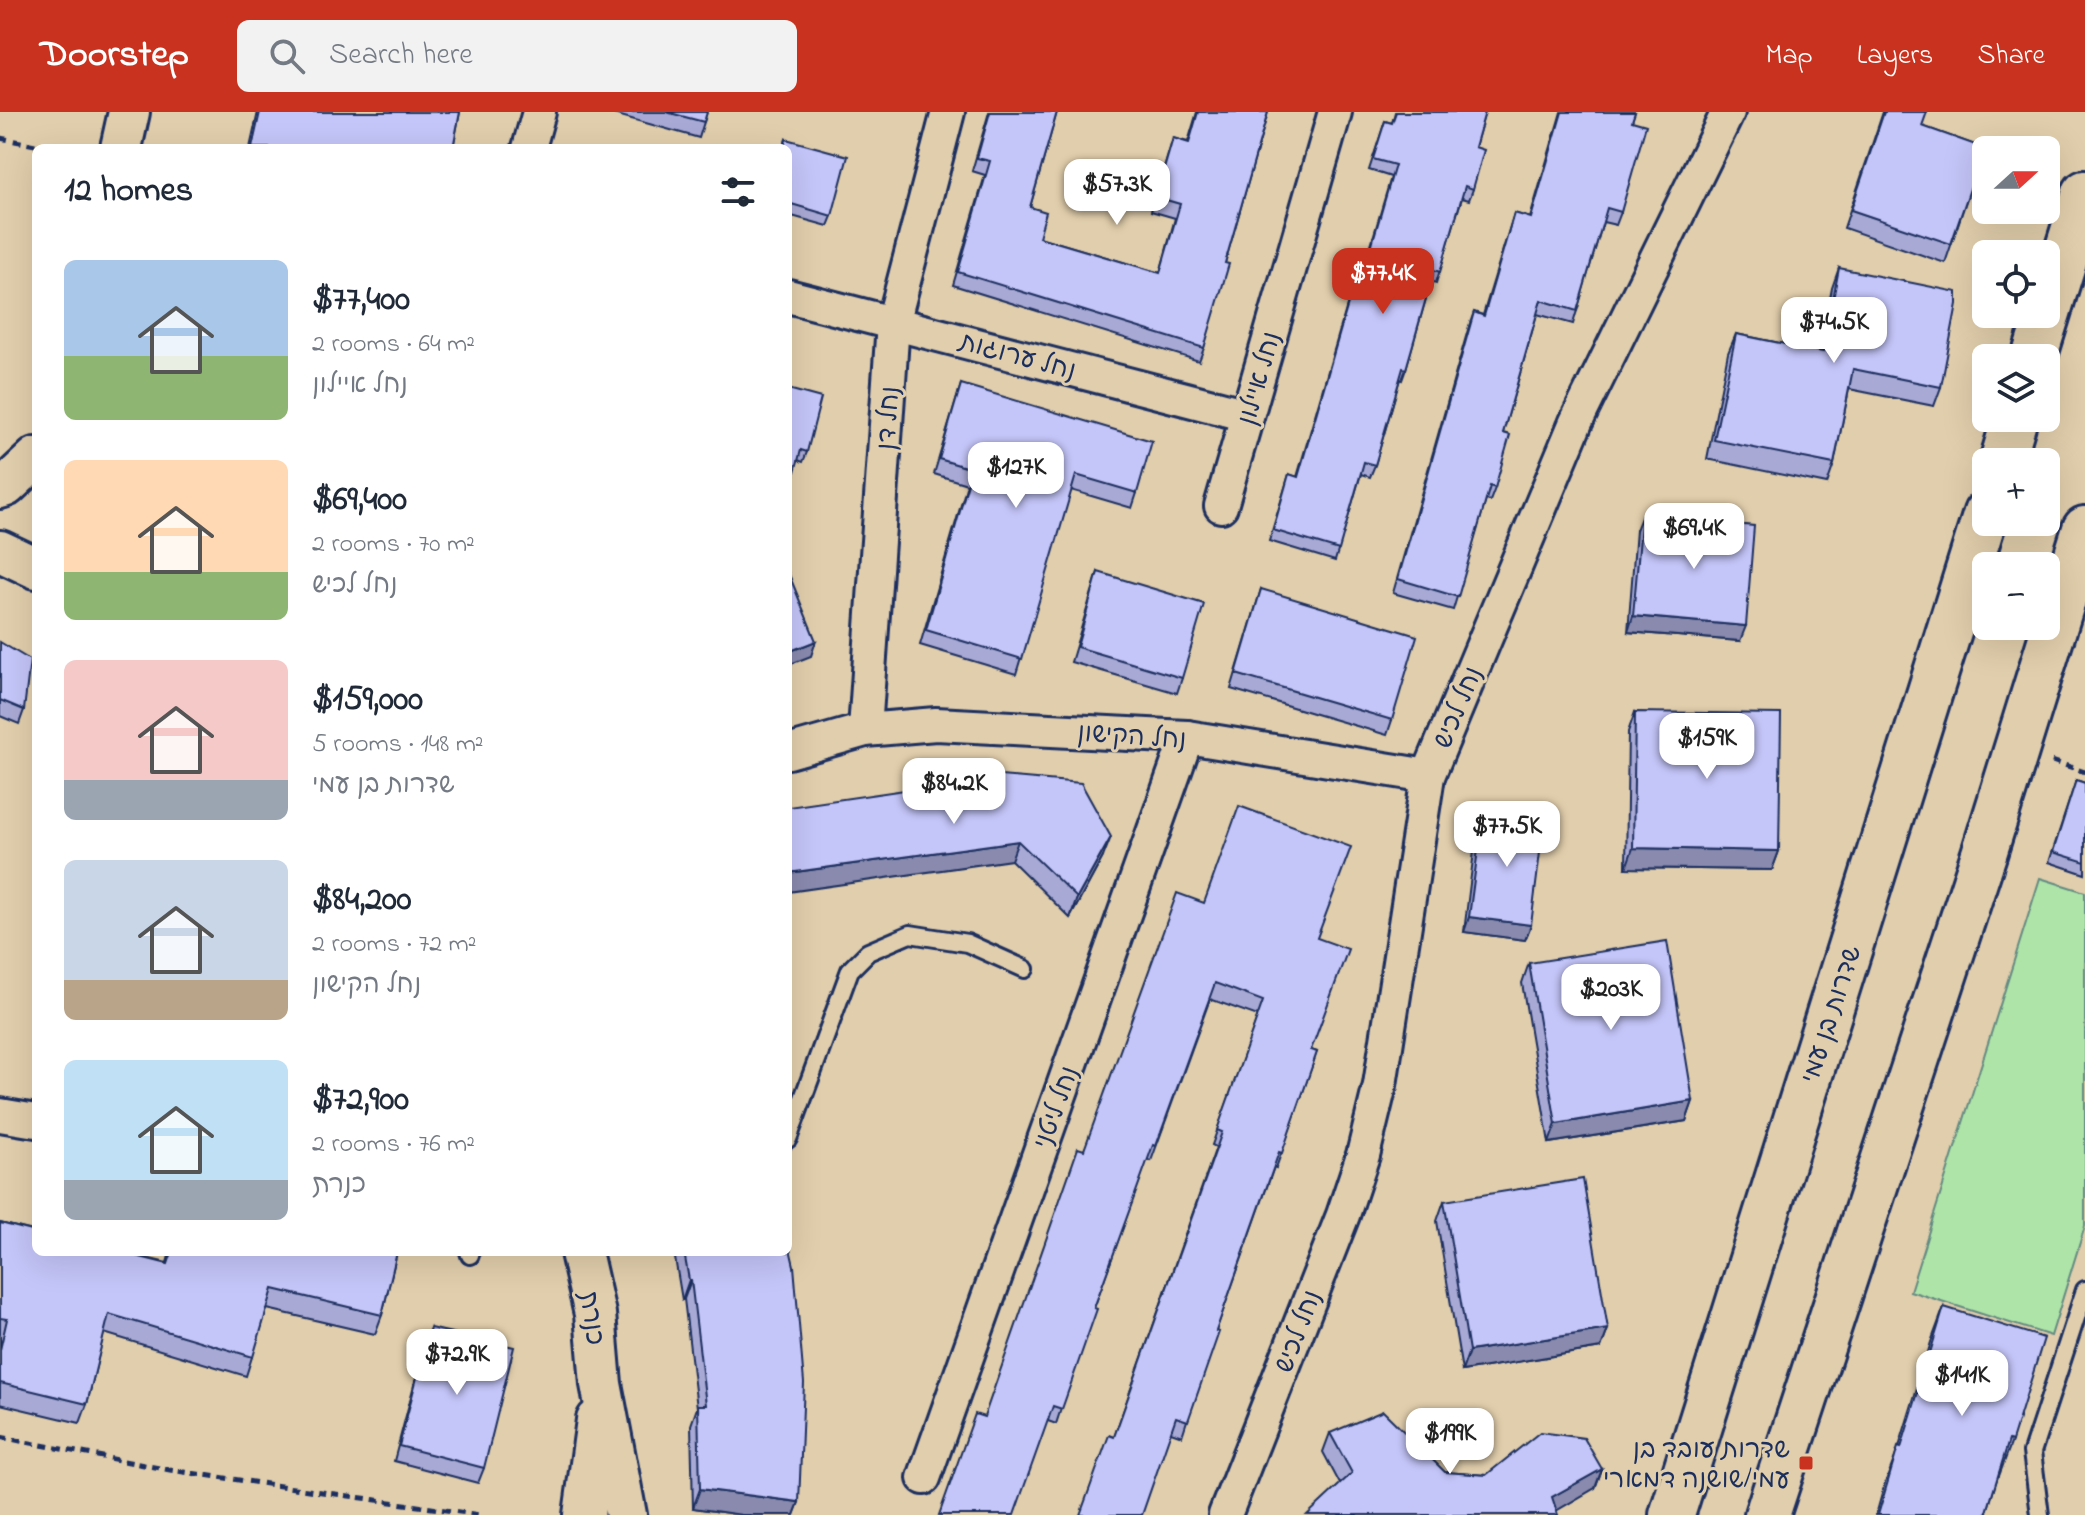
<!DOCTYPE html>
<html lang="en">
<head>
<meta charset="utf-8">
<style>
	body { margin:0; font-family:"Indie Flower","Playpen Sans Hebrew",sans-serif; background:#f2f2f3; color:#1f2937; height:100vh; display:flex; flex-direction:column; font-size:30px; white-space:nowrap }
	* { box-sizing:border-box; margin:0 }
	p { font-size:26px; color:#747a83 }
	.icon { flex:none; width:44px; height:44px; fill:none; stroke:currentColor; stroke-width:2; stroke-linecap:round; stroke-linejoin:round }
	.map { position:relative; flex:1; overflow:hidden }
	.sheet { position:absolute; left:32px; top:32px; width:760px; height:1112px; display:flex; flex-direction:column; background:#fff; border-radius:12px; box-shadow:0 8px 32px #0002 }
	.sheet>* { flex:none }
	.needle { width:52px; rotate:69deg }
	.controls { position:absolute; left:1972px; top:24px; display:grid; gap:16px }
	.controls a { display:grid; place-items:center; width:88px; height:88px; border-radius:12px; background:#fff; box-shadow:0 8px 32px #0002; font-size:40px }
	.price { position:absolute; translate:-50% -68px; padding:0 18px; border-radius:16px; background:#fff; color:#222; font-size:26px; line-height:52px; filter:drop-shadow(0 2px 4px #0008) }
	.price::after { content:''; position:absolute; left:50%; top:48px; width:24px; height:18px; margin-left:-12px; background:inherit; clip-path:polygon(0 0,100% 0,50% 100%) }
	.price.active { background:#c8321e; color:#fff }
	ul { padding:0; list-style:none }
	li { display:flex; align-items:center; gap:24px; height:200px; padding:0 32px }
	li span { display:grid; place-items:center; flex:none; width:224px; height:160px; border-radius:12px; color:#555 }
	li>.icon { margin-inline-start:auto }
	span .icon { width:96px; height:96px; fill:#fffc; stroke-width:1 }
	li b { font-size:34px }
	h2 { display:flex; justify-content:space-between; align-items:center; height:96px; padding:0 32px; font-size:34px }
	header { display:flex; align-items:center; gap:48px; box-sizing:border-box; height:112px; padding:0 40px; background:#c8321e; color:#fff }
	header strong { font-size:38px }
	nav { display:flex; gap:44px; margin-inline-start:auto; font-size:28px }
	.search { width:560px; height:72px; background:#f2f2f3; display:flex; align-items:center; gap:20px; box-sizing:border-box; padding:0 28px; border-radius:12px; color:#747a83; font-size:30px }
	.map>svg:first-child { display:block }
	.green { fill:#aee4a7; stroke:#648a82; stroke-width:2 }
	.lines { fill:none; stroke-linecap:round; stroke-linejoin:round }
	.service-casing { stroke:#1b2f5e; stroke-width:22 }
	.minor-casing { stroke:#1b2f5e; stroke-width:38 }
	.tertiary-casing { stroke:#1b2f5e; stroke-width:46 }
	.secondary-casing { stroke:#1b2f5e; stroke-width:50 }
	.path { stroke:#1b2f5e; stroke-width:5; stroke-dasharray:8 6; stroke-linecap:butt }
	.service { stroke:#e1ceac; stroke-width:16 }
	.minor { stroke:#e1ceac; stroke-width:32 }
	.tertiary { stroke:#e1ceac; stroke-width:40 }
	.secondary { stroke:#e1ceac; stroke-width:44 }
	.wall { fill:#a9a9d5; stroke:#1b2f5e; stroke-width:2 }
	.shaded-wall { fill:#898aae; stroke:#1b2f5e; stroke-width:2 }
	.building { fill:#c4c5f8; stroke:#1b2f5e; stroke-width:2 }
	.poi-dot { fill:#c8321e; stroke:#e1ceac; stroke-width:3 }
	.labels { text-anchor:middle; stroke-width:6; stroke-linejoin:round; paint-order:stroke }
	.street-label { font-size:26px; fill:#1b2f5e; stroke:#e1ceac }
	.poi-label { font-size:26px; fill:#1b2f5e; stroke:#e1ceac; text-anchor:end }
</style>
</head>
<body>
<header>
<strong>Doorstep</strong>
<div class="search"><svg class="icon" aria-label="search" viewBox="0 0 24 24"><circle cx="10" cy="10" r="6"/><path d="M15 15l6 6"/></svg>Search here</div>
<nav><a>Map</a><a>Layers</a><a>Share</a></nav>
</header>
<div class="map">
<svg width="2085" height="1403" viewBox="0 0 2085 1403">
	<rect width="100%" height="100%" fill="#e1ceac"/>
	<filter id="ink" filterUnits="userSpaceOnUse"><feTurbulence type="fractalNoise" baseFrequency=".0125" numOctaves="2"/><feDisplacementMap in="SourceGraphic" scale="16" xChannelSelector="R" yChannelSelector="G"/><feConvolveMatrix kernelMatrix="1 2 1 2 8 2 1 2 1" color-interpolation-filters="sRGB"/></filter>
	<g filter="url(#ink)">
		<!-- green -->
		<polygon class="green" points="2040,766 2085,780 2085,1114 2051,1224 1910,1179"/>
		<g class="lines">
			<defs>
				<g id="service">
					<polyline points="788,1027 850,858 868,840 910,822 967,831 1025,857"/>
					<polyline points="469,1140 470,1143"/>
					<polyline points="2040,1403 2032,1340 2085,1178"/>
				</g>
				<g id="minor">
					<polyline points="529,36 539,0"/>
					<polyline points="788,184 1247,303"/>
					<polyline points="1221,394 1335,0"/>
					<polyline points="865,618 893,211 948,0"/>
					<polyline points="788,640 865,618 936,612 1187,625 1428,664"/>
					<polyline points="0,1003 36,1009"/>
					<polyline points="924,1366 1187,625"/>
					<polyline points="1225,1403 1343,1103 1363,1043 1380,973 1428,664 1576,310 1728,0"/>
				</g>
				<g id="tertiary">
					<polyline points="121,36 129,0"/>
					<polyline points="0,376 6,374 36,346"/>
					<polyline points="0,439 36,456"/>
					<polyline points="581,1140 595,1202 601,1272 626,1403"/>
					<polyline points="584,1403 597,1308"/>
				</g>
				<g id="secondary">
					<polyline points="2034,246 2085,81"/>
					<polyline points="2002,350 2015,306"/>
					<polyline points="1672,1403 1986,401"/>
					<polyline points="1767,1403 1984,742 2085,417"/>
				</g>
			</defs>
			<!-- service casing -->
			<use href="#service" class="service-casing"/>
			<!-- minor casing -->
			<use href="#minor" class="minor-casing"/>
			<!-- tertiary casing -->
			<use href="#tertiary" class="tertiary-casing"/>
			<!-- secondary casing -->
			<use href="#secondary" class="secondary-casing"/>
			<!-- path -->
			<g class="path">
				<polyline points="0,26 50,36"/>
				<polyline points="2052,649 2085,660"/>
				<polyline points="0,1325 170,1358 480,1403"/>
			</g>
			<!-- service -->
			<use href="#service" class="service"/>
			<!-- minor -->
			<use href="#minor" class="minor"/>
			<!-- tertiary -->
			<use href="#tertiary" class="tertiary"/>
			<!-- secondary -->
			<use href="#secondary" class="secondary"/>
		</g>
		<!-- wall -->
		<g class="wall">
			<polygon points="258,0 460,0 453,36 250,36"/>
			<polygon points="610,0 707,0 699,26 610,1"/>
			<polygon points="989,0 1057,0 1030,95 1039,125 1160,161 1175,106 1151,99 1173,26 1188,30 1197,0 1268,0 1225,151 1204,236 1199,249 953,173 985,63 972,59"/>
			<polygon points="1395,0 1485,0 1475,35 1473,77 1469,88 1462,86 1436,171 1431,169 1406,257 1402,268 1400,267 1375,353 1370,365 1361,362 1335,449 1269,429 1289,362 1297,365 1348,190 1352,178 1357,180 1391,65 1369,58 1385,9 1392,11"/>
			<polygon points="1561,0 1635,0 1632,9 1621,100 1616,113 1603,110 1573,212 1537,202 1503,321 1495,376 1490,389 1486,388 1453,498 1393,481 1469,214 1474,200 1483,203 1514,101 1530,106"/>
			<polygon points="1883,0 1984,36 1945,151 1844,116"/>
			<polygon points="786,27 832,104 828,114 788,103 788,36 783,36"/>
			<polygon points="1839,156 1941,275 1934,294 1849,277 1834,352 1827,372 1707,347 1728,241 1736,222 1820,239 1832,176"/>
			<polygon points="961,272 1137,381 1132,396 1071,378 1016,562 920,533 967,372 934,362"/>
			<polygon points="788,277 807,340 803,350 798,348"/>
			<polygon points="1642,403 1740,529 1628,520 1636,418"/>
			<polygon points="1098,460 1182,566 1177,581 1071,550"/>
			<polygon points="1261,477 1392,608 1387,623 1231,577"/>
			<polygon points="0,530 24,598 19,612 0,604"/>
			<polygon points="1635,600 1779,739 1772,758 1626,756 1628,620"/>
			<polygon points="1000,664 1103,745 1070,806 1011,748"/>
			<polygon points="2076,668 2085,671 2085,762 2049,750"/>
			<polygon points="1483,700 1531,813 1525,828 1464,820 1477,715"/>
			<polygon points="1204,791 1317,826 1311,938 1317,940 1276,1056 1274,1055 1216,1219 1182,1324 1171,1320 1114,1325 1216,1035 1212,1033 1258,904 1210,887 1151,1049 1147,1048 1094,1196 1056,1312 1048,1309 1084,1038"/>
			<polygon points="1529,851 1693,989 1686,1009 1549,1031 1522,871"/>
			<polygon points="1444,1089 1608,1217 1601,1236 1462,1259 1437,1109"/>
			<polygon points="0,1111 167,1151 170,1140 397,1140 382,1203 375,1222 267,1197 246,1264 104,1221 87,1292 80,1311 0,1292"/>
			<polygon points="674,1140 788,1140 799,1390 794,1403 742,1403 693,1396 691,1313 697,1296 684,1187 682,1188"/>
			<polygon points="1944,1195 2012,1329 1999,1364 1998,1364 1986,1403 1876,1403 1885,1371 1899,1335 1931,1230"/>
			<polygon points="430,1216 484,1356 478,1371 394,1349 425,1231"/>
			<polygon points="1330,1321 1445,1360 1486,1363 1602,1357 1595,1376 1340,1372 1323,1340"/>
		</g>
		<!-- shaded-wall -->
		<g class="shaded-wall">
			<polygon points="1633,504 1746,514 1740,529 1628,520"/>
			<polygon points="816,529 811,544 788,553 788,540"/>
			<polygon points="1111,725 1103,745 1070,806 1077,786"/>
			<polygon points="1018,729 1011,748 788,780 788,761"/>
			<polygon points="1633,736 1779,739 1772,758 1626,756"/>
			<polygon points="1469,805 1531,813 1525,828 1464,820"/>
			<polygon points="1693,989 1686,1009 1549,1031 1556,1012"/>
			<polygon points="689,1168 691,1168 684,1187 682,1188"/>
			<polygon points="1608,1217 1601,1236 1462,1259 1469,1239"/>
			<polygon points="1602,1357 1595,1376 1549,1403 1552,1385"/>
			<polygon points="700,1377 799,1390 794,1403 742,1403 693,1396"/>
		</g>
		<!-- building -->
		<g class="building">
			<polygon points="260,0 460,0 453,36 252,36"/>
			<polygon points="666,0 707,0 704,10"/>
			<polygon points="990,0 1057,0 1030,95 1046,100 1039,125 1160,161 1180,92 1156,85 1173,26 1189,31 1198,0 1268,0 1225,151 1229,152 1204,236 958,160 990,49 977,46"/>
			<polygon points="1396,0 1485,0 1475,35 1484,38 1473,77 1465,74 1440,160 1434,158 1406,257 1403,256 1375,353 1364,350 1339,438 1273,418 1289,362 1298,365 1352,178 1358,180 1395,53 1373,47 1385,9 1392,11"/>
			<polygon points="1562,0 1635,0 1632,9 1646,13 1621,100 1607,96 1577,199 1541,188 1503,321 1510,323 1495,376 1490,374 1458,485 1398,467 1474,200 1484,204 1514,101 1531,106"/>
			<polygon points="1884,0 1927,0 1922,14 1984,36 1951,132 1851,98"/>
			<polygon points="786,27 848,44 832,104 788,91 788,36 784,36"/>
			<polygon points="1839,156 1957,180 1957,192 1941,275 1853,257 1834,352 1714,328 1736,222 1823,240"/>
			<polygon points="961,272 1152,329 1137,381 1076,363 1022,547 926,518 972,357 939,347"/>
			<polygon points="788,277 821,286 807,340 801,338 788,385"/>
			<polygon points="1642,403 1754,414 1746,514 1633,504"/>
			<polygon points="788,460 816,529 788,540"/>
			<polygon points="1098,460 1204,492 1182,566 1077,535"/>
			<polygon points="1261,477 1417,524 1392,608 1236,562"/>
			<polygon points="0,530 30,548 24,598 0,588"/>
			<polygon points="1635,600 1781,602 1779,739 1633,736"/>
			<polygon points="1000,664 1081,671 1111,725 1077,786 1018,729 788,761 788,695"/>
			<polygon points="2076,668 2085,671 2085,750 2053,740"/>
			<polygon points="1239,694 1351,735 1317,826 1348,837 1311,938 1317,940 1282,1041 1279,1040 1216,1219 1219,1220 1188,1309 1176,1305 1142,1403 1080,1403 1109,1323 1114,1325 1222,1020 1217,1018 1263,889 1215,871 1156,1034 1153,1033 1094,1196 1097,1197 1062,1297 1053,1294 1014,1403 939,1403 975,1302 984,1305 1078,1036 1084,1038 1177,781 1204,791"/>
			<polygon points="1483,700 1544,708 1531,813 1469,805"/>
			<polygon points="1667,829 1693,989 1556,1012 1529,851"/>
			<polygon points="1583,1067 1608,1217 1469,1239 1444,1089"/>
			<polygon points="0,1111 36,1120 36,1140 120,1140 168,1152 172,1140 397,1140 382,1203 273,1177 253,1245 109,1202 87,1292 0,1271 0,1238 7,1207 0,1206"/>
			<polygon points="788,1128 794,1154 804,1271 799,1390 700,1377 698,1293 706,1293 691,1168 689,1168 684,1140 788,1140"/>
			<polygon points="1944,1195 2044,1226 2012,1329 2009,1328 1986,1403 1878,1403 1898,1335 1901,1336"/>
			<polygon points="430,1216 514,1235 484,1356 399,1334"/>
			<polygon points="1383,1299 1445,1360 1486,1363 1540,1320 1584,1326 1602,1357 1552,1385 1558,1403 1307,1403 1352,1361 1330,1321"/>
		</g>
	</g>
	<!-- markers -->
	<rect class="poi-dot" x="1798" y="1343" width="16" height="16" rx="4"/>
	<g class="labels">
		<!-- street labels -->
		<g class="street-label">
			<text transform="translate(1018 243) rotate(15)" y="9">נחל ערוגות</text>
			<text transform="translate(1258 266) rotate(-74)" y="9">נחל איילון</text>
			<text transform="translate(887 306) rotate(-86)" y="9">נחל דן</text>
			<text transform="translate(1457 595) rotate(-67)" y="9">נחל לכיש</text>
			<text transform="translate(1132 623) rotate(4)" y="9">נחל הקישון</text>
			<text transform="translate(1830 902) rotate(-72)" y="9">שדרות בן עמי</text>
			<text transform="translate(1055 995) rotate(-70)" y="9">נחל ליטני</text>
			<text transform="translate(593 1206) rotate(82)" y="9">כנרת</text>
			<text transform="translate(1297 1219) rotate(-69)" y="9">נחל לכיש</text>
		</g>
		<!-- poi labels -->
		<g class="poi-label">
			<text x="1790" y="1345">שדרות עובד בן<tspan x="1790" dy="30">עמי/שושנה דמארי</tspan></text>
		</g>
	</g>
</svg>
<div class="controls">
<a><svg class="needle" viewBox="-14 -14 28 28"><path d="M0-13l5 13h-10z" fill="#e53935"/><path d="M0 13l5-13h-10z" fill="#747a83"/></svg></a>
<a><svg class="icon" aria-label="locate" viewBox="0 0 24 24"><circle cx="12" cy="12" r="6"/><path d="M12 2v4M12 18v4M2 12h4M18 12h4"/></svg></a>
<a><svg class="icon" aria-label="layers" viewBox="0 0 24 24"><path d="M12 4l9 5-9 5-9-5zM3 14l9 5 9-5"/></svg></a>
<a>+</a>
<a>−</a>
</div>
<b class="price" style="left:1117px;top:115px">$57.3K</b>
<b class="price active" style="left:1383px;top:204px">$77.4K</b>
<b class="price" style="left:1834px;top:253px">$74.5K</b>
<b class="price" style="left:1016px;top:398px">$127K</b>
<b class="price" style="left:1694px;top:459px">$69.4K</b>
<b class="price" style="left:1707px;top:669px">$159K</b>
<b class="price" style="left:954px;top:714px">$84.2K</b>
<b class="price" style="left:1507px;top:757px">$77.5K</b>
<b class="price" style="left:1611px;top:920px">$203K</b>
<b class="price" style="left:457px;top:1285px">$72.9K</b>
<b class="price" style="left:1962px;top:1306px">$141K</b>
<b class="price" style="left:1450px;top:1364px">$199K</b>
<section class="sheet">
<h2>12 homes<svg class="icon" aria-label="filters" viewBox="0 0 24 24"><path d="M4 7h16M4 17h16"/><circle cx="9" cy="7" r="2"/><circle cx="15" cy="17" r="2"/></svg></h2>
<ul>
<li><span style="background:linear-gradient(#a9c7e8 60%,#8fb573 0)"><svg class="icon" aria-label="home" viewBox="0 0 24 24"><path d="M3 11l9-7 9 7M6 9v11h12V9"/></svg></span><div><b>$77,400</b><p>2 rooms · 64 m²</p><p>נחל איילון</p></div></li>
<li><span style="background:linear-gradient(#ffd9b3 70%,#8fb573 0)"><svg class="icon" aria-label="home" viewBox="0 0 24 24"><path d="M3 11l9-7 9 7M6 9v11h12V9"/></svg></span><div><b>$69,400</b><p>2 rooms · 70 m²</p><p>נחל לכיש</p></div></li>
<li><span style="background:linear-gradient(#f6c9c9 75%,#9aa5b1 0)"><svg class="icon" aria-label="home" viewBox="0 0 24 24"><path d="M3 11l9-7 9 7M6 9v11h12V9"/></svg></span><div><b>$159,000</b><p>5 rooms · 148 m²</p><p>שדרות בן עמי</p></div></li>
<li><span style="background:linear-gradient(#c9d6e8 75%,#b9a48a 0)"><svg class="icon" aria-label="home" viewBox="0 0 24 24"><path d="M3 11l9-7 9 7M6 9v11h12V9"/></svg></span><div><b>$84,200</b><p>2 rooms · 72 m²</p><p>נחל הקישון</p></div></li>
<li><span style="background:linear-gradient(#bfe0f5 75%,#9aa5b1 0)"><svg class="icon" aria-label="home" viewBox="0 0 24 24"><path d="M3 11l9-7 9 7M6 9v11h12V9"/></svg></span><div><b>$72,900</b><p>2 rooms · 76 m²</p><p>כנרת</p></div></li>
</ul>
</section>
</div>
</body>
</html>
